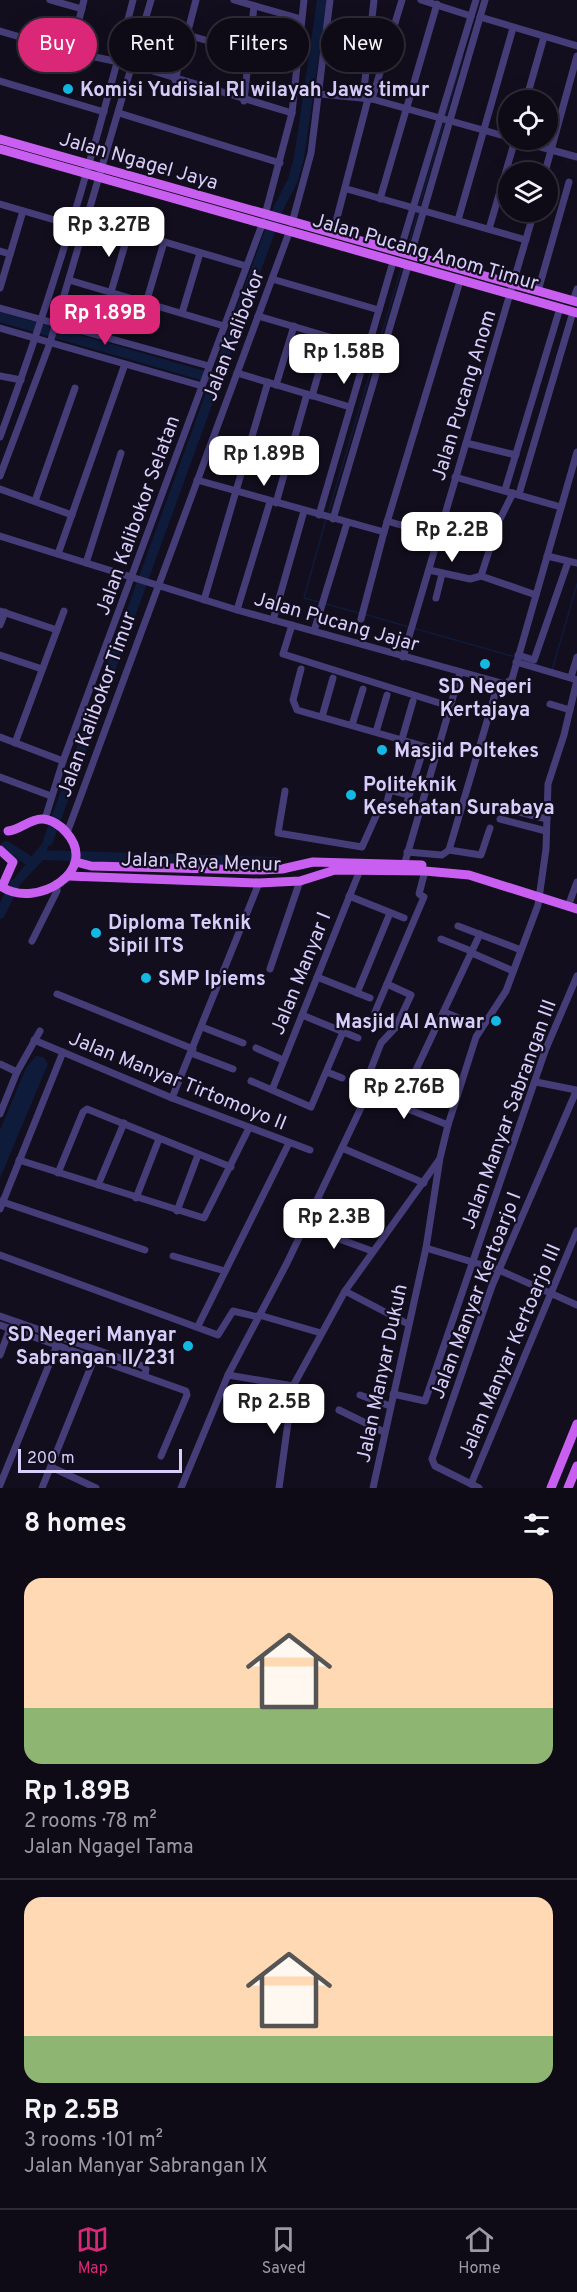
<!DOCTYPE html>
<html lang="en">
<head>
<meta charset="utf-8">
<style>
	body { margin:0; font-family:Overpass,sans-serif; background:#17131f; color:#f1f3f6; height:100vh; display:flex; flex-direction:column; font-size:22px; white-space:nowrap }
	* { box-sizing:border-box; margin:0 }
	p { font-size:20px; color:#9b9aa1 }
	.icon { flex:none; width:33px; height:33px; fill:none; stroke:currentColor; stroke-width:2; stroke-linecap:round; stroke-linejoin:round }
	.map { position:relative; height:1488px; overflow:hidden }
	.sheet { display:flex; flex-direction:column; background:#0e0a16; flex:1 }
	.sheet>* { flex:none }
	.guide { position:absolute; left:18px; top:18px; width:542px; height:54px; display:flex; gap:12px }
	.tools { position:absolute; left:498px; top:90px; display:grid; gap:12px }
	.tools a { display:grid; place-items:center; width:60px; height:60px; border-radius:50%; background:#0e0a16; box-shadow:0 6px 24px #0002,0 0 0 2px #2e2b35; font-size:30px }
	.scale { position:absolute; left:18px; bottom:15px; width:164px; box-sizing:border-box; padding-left:6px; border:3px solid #d8cefb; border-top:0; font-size:16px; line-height:21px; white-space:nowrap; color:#d8cefb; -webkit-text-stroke:4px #120e1d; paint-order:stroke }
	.price { position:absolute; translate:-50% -51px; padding:0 14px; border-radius:12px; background:#fff; color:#222; font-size:20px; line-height:39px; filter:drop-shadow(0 2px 3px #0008) }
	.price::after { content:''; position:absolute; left:50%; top:36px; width:18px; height:14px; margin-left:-9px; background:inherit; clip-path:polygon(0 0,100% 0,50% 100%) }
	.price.selected { background:#db2777; color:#fff }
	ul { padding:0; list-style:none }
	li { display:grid; align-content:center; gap:12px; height:318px; padding:0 24px }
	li+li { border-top:2px solid #2e2b35 }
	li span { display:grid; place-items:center; height:186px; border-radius:18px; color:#555 }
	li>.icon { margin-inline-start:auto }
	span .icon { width:108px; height:108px; fill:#fffc; stroke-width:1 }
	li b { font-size:26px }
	h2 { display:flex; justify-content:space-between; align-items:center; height:72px; padding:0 24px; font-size:26px }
	.chip { padding:0 21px; border-radius:27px; background:#0e0a16; box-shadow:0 6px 24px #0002,0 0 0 2px #2e2b35; font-size:21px; line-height:54px }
	.chip.selected { background:#db2777; color:#fff }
	.tab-bar { display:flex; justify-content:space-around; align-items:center; height:84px; border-top:2px solid #2e2b35; background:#0e0a16; font-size:16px; color:#9b9aa1 }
	.tab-bar a { display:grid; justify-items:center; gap:3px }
	.tab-bar .selected { color:#db2777 }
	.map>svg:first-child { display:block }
	.water { fill:#0f1b3b }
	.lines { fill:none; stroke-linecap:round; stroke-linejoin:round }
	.stream { stroke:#0f1b3b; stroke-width:1.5 }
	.river { stroke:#0f1b3b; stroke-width:10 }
	.minor { stroke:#453d78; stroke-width:7 }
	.major { stroke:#c95ff1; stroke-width:9 }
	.poi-dot { fill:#13b9e2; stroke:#120e1d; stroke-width:2 }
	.labels { text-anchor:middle; stroke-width:4.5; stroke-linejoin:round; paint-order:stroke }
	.poi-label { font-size:20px; font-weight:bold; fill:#d8cefb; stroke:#120e1d; text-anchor:start }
	.street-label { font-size:20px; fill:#d8cefb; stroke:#120e1d }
</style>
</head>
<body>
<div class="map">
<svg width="577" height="1488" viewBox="0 0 577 1488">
	<rect width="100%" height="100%" fill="#120e1d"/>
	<!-- water -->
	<g class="water">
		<polygon points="49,828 55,829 43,860 16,889 10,884 44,841"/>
		<polygon points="36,1056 43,1057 48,1064 0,1178 0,1130 26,1068"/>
	</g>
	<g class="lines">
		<!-- stream -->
		<g class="stream">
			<polyline points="445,117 463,56"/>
			<polyline points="419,207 444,122"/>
			<polyline points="407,250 418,211"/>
			<polyline points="328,514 402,266"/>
			<polyline points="319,602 304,598 326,519"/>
			<polyline points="326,604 359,613"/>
			<polyline points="364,614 409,627"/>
			<polyline points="413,628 515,657"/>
			<polyline points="525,661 538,665"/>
			<polyline points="552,670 577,584"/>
		</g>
		<!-- river -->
		<g class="river">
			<polyline points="0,317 215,379"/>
			<polyline points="48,841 278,209 293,180 299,158 322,0"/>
			<polyline points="6,846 33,863"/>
			<polyline points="39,855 277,862"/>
			<polyline points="0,914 15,884"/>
		</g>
		<!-- minor -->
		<g class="minor">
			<polyline points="50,0 82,9"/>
			<polyline points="234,0 301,19"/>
			<polyline points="421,0 471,16"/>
			<polyline points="480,17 577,46"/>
			<polyline points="0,31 71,52 133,65 292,113"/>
			<polyline points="188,35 249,53"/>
			<polyline points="71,52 84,0"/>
			<polyline points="175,80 196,0"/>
			<polyline points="0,81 104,112"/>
			<polyline points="320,94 372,99 508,137"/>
			<polyline points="363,98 374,0"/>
			<polyline points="372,99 402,0"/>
			<polyline points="526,100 544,37"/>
			<polyline points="244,101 254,6"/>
			<polyline points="119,113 280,163"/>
			<polyline points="515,140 577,157"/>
			<polyline points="545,172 577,56"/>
			<polyline points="347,189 526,240"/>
			<polyline points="380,199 437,4"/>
			<polyline points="0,204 72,225"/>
			<polyline points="265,215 292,113 304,0"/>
			<polyline points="87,219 246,266"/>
			<polyline points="458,220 513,28"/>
			<polyline points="292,223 311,153 330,0"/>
			<polyline points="489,229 515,140"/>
			<polyline points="333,233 368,99"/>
			<polyline points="0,251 10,254"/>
			<polyline points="400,251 476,0"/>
			<polyline points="411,254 485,0"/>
			<polyline points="272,279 379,310"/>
			<polyline points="69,280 224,326"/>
			<polyline points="0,288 23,211"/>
			<polyline points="538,291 569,182"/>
			<polyline points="111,292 129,231"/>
			<polyline points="573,301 577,289"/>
			<polyline points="146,303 164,242"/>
			<polyline points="0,308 209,366"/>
			<polyline points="182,313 200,253"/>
			<polyline points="258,316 367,348"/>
			<polyline points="0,328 202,386"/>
			<polyline points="237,373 350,407"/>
			<polyline points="0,376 21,380"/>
			<polyline points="276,385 294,326"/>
			<polyline points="312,396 329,337"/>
			<path d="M0,437C53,294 96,148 133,0"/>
			<polyline points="466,443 516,455"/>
			<polyline points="0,476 50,343 151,0"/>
			<polyline points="455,477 561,507"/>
			<polyline points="197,480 384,532"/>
			<polyline points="0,489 72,515"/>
			<polyline points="505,490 560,308"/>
			<polyline points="519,494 573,312"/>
			<polyline points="35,501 75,388"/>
			<polyline points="276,503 307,394"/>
			<polyline points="319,515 393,262"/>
			<polyline points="333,519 408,266"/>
			<polyline points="387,521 438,536"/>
			<polyline points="0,536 237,610 505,684 512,679 577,452"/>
			<polyline points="58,554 125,364"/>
			<polyline points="547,556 577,563"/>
			<polyline points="86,563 121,453"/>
			<polyline points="429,570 470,579 481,576 536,595"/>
			<polyline points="481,576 498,523 513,493"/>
			<polyline points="436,598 442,574"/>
			<polyline points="204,600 268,382"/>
			<polyline points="237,610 270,502"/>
			<polyline points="0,611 57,630"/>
			<polyline points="361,619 384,532 460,281"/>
			<polyline points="273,620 304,511"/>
			<polyline points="0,625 5,612"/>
			<polyline points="292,625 283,654 449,706"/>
			<polyline points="314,631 347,523"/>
			<polyline points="0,655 42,669"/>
			<polyline points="518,655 534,660 568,562"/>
			<polyline points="403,657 534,212"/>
			<polyline points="301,669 293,700 297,710 437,750"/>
			<polyline points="571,677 577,657"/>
			<polyline points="550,704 570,710"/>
			<polyline points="322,717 333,678"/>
			<polyline points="352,725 363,689"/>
			<polyline points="376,732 387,695"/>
			<polyline points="0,737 63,761"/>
			<polyline points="402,739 413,701"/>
			<polyline points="15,743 64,611"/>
			<polyline points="0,777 51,796"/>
			<polyline points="285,791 278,833 362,847 380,807 405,809"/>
			<polyline points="386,806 390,790 409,795"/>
			<polyline points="418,812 405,809 424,747"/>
			<polyline points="519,812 547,819"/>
			<polyline points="45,819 63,761 263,222"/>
			<polyline points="500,819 546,831"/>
			<polyline points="67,833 290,230"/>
			<polyline points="449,850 481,855 490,828"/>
			<polyline points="407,852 442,855 449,850 498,684"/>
			<polyline points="403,869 460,673"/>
			<polyline points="349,896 404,918"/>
			<polyline points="570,901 577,882"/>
			<polyline points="458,926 521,950"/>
			<polyline points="441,939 471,951"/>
			<polyline points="32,941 57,891 57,885"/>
			<polyline points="472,953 513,971"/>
			<polyline points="270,969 300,881"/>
			<polyline points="317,977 370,998"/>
			<polyline points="357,993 390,913"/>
			<polyline points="57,994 193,1049"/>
			<polyline points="375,1012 424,897 419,894 425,871"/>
			<polyline points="444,1012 481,1027"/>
			<polyline points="302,1015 358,1038"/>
			<polyline points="202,1027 243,1043"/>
			<polyline points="34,1040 172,1098 310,1150"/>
			<polyline points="256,1048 283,1060"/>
			<polyline points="191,1053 233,1069"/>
			<polyline points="0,1064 17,1072"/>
			<polyline points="327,1072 342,1078"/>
			<polyline points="251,1081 311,1107 343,1032"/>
			<polyline points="536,1082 576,1090 575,1094"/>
			<polyline points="272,1090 360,870"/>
			<polyline points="368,1093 364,1087 381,1043 396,1027 411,995 387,984"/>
			<polyline points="368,1093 448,1125"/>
			<polyline points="172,1098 259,883"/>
			<polyline points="399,1106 480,934"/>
			<polyline points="0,1114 17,1072 40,1031"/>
			<polyline points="342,1148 424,1183"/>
			<polyline points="19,1160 204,1218 249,1128"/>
			<polyline points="58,1173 83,1112 87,1109 231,1167"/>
			<polyline points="98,1185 124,1123"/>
			<polyline points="136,1198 159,1139"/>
			<polyline points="317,1200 359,1215"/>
			<polyline points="0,1201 145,1250"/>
			<polyline points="0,1209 63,1052"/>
			<polyline points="177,1211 198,1155"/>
			<polyline points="304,1226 372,1251"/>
			<polyline points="426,1248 499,1270 577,1305"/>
			<polyline points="0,1255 218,1335 233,1311 258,1317"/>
			<polyline points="173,1256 225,1271"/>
			<polyline points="345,1291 408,1324"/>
			<polyline points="259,1315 321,1333"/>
			<polyline points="0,1316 143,1366 146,1369 145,1375"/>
			<polyline points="0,1325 186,1391 187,1395 161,1456"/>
			<polyline points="198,1326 289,1143"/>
			<polyline points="0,1355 10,1328"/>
			<polyline points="228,1375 293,1386"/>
			<polyline points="393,1394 425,1401 545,1051 577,976"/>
			<polyline points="360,1395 390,1406"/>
			<polyline points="339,1410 384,1432"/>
			<polyline points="51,1467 96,1488"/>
			<polyline points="471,1484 577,1231"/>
			<polyline points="0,1485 57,1345"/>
			<polyline points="42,1488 96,1354"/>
			<polyline points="181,1488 228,1375 287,1263 368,1093"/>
			<polyline points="279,1488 293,1386 345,1291 439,1160"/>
			<polyline points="373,1488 426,1248 440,1158 448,1125 476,1037 506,991 538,905 546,849 548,784 564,735 577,680 516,662"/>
			<polyline points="479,1488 435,1466 432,1459 492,1286 575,1094"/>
		</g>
		<!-- major -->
		<g class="major">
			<polyline points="0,139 577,302"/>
			<polyline points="0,149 577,313"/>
			<path d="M0,850L13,862L2,887C36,909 101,871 66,832C61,826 51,819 42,819C29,819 20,830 8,831"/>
			<polyline points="76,862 91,866 261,870 282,869 313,862 422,865"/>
			<polyline points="68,876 259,883 300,881 335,870 425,871 469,875 577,909"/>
			<polyline points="551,1488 577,1424"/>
			<polyline points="568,1488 577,1466"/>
		</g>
	</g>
	<!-- markers -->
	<g class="poi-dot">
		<circle cx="68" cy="89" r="6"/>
		<circle cx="485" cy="664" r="6"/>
		<circle cx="382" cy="750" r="6"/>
		<circle cx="351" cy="795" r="6"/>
		<circle cx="96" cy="933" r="6"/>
		<circle cx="146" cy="978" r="6"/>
		<circle cx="496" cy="1021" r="6"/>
		<circle cx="188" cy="1346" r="6"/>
	</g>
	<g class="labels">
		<!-- poi labels -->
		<g class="poi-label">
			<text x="80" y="96">Komisi Yudisial RI wilayah Jaws timur</text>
			<text x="485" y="693" text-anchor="middle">SD Negeri<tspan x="485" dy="23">Kertajaya</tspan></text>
			<text x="394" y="757">Masjid Poltekes</text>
			<text x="363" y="791">Politeknik<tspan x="363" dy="23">Kesehatan Surabaya</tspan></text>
			<text x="108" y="929">Diploma Teknik<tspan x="108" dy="23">Sipil ITS</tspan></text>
			<text x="158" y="985">SMP Ipiems</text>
			<text x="484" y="1028" text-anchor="end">Masjid Al Anwar</text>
			<text x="176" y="1341" text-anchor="end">SD Negeri Manyar<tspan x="176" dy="23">Sabrangan II/231</tspan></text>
		</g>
		<!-- street labels -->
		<g class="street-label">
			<text transform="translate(139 160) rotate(16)" y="7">Jalan Ngagel Jaya</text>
			<text transform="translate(426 251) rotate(16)" y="7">Jalan Pucang Anom Timur</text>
			<text transform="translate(233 335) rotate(-69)" y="7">Jalan Kalibokor</text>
			<text transform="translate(463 395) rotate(-73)" y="7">Jalan Pucang Anom</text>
			<text transform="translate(137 515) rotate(-70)" y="7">Jalan Kalibokor Selatan</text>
			<text transform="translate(337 621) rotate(16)" y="7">Jalan Pucang Jajar</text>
			<text transform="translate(96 704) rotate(-70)" y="7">Jalan Kalibokor Timur</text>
			<text transform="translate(201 861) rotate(2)" y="7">Jalan Raya Menur</text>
			<text transform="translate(300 973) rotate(-68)" y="7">Jalan Manyar I</text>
			<text transform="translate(178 1080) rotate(22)" y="7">Jalan Manyar Tirtomoyo II</text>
			<text transform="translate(508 1114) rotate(-70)" y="7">Jalan Manyar Sabrangan III</text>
			<text transform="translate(475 1295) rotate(-69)" y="7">Jalan Manyar Kertoarjo I</text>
			<text transform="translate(509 1351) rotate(-67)" y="7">Jalan Manyar Kertoarjo III</text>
			<text transform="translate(381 1373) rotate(-78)" y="7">Jalan Manyar Dukuh</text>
		</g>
	</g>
</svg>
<div class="tools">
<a><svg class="icon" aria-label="locate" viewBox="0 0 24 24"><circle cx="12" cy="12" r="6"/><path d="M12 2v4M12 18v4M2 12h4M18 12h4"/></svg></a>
<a><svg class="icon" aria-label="layers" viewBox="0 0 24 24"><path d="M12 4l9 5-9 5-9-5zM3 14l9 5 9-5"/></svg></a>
</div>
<div class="scale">200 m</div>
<b class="price" style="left:109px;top:258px">Rp 3.27B</b>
<b class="price selected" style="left:105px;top:346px">Rp 1.89B</b>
<b class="price" style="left:344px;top:385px">Rp 1.58B</b>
<b class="price" style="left:264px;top:487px">Rp 1.89B</b>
<b class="price" style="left:452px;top:563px">Rp 2.2B</b>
<b class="price" style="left:404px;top:1120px">Rp 2.76B</b>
<b class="price" style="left:334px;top:1250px">Rp 2.3B</b>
<b class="price" style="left:274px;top:1435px">Rp 2.5B</b>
<div class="guide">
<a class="chip selected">Buy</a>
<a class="chip">Rent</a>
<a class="chip">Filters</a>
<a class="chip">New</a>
</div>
</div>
<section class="sheet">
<h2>8 homes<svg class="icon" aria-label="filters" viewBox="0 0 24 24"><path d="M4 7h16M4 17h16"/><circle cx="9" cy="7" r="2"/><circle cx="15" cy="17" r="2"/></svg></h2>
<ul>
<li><span style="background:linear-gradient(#ffd9b3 70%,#8fb573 0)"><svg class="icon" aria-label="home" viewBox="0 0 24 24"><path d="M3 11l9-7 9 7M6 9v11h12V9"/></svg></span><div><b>Rp 1.89B</b><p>2 rooms · 78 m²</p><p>Jalan Ngagel Tama</p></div></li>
<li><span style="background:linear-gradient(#ffd9b3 75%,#8fb573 0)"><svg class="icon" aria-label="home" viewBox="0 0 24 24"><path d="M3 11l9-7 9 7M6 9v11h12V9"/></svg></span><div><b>Rp 2.5B</b><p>3 rooms · 101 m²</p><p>Jalan Manyar Sabrangan IX</p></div></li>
</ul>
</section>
<nav class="tab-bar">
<a class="selected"><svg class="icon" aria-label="map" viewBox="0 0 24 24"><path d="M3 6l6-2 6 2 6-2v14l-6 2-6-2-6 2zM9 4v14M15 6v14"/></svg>Map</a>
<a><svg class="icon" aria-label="saved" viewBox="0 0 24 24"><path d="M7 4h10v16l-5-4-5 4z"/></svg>Saved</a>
<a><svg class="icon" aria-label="home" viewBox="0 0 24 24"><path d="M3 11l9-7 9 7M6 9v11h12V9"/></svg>Home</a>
</nav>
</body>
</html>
